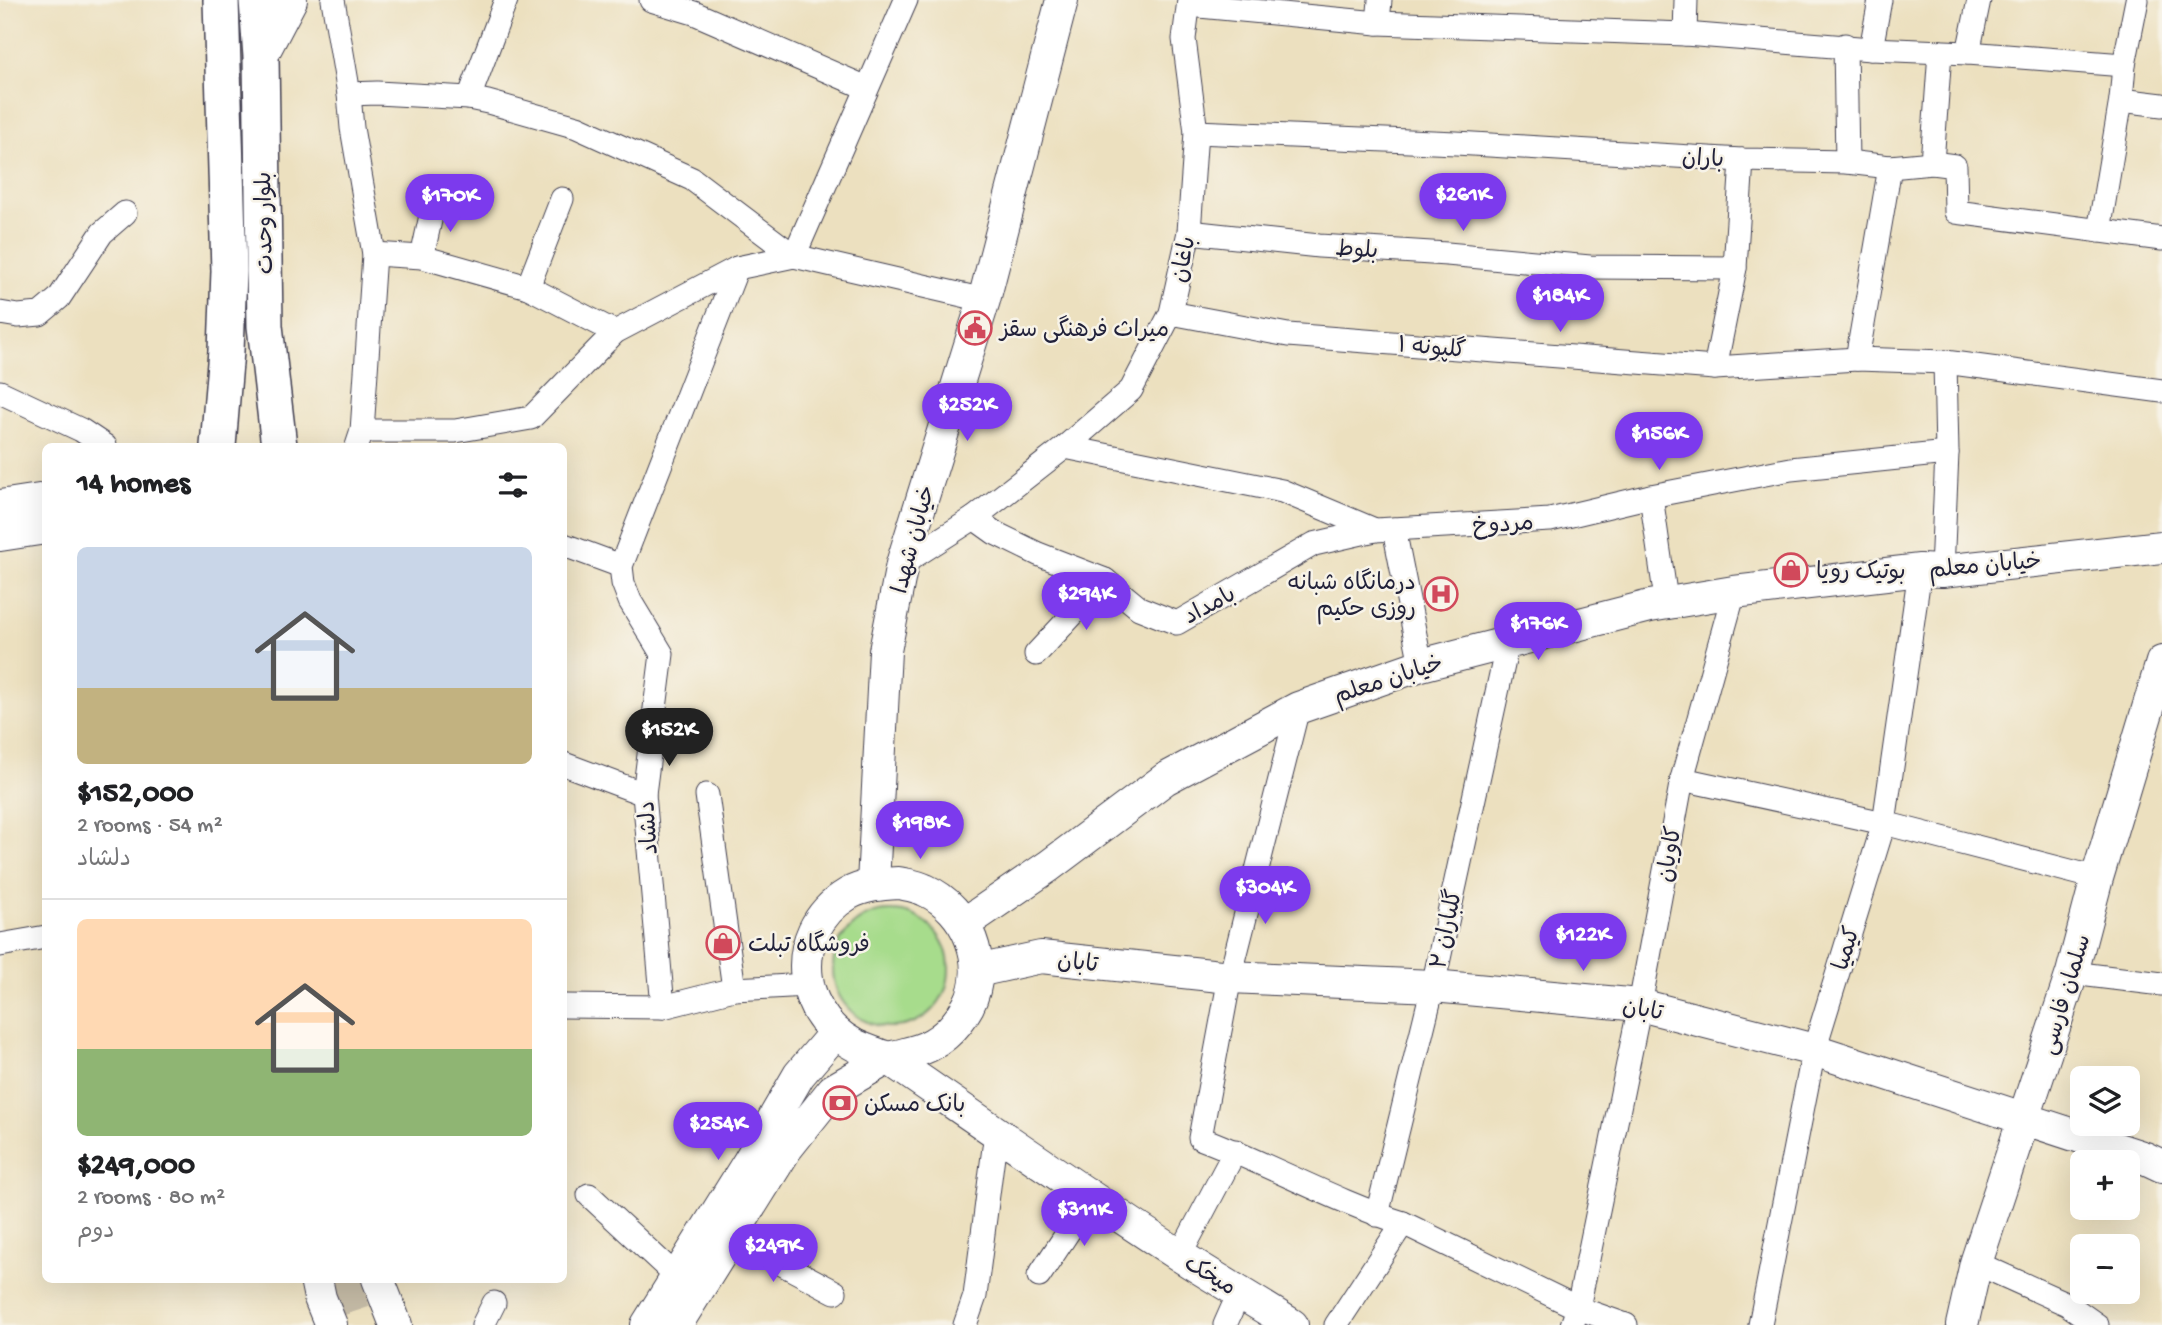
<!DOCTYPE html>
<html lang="en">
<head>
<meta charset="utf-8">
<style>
	body { margin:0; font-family:"Gochi Hand","Playpen Sans Arabic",sans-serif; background:#f6f6f6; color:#202124; height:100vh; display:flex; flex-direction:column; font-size:26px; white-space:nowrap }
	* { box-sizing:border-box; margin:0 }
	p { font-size:23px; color:#757577 }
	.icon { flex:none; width:38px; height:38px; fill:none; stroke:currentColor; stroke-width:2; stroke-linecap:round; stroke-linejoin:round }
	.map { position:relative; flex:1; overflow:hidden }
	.drawer { position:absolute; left:42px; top:443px; width:525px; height:840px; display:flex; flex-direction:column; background:#fff; border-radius:10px; box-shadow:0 7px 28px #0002 }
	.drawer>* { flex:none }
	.fabs { position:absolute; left:2070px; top:1066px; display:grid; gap:14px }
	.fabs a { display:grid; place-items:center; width:70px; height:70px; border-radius:10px; background:#fff; box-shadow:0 7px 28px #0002; font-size:35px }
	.price { position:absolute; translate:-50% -60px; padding:0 16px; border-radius:24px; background:#7c3aed; color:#fff; font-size:23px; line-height:46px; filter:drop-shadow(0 2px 4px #0008) }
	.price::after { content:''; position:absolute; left:50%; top:42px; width:21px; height:16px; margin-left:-10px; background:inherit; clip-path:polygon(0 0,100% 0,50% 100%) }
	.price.active { background:#222; color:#fff }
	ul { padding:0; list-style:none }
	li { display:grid; align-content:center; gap:14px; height:371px; padding:0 35px }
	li+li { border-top:2px solid #e0e0e0 }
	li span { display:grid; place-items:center; height:217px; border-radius:10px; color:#555 }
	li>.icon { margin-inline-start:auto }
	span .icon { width:126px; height:126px; fill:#fffc; stroke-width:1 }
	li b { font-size:30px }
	h2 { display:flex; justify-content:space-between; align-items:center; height:84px; padding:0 35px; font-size:30px }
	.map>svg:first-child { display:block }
	.green { fill:#a7dc8c; stroke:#647f64; stroke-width:2 }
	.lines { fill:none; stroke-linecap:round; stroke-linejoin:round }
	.primary-tunnel { stroke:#c4baa5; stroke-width:35; stroke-dasharray:35 18; stroke-linecap:butt }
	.street-casing { stroke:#403e4f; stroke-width:25 }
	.secondary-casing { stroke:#403e4f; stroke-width:34 }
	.primary-casing { stroke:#403e4f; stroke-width:38 }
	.street { stroke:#fff; stroke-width:23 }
	.secondary { stroke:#fff; stroke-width:32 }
	.primary { stroke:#fff; stroke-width:35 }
	.labels { text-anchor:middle; stroke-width:5; stroke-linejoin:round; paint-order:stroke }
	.street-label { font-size:23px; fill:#22223b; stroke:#f7f3e8 }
	.poi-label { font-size:23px; fill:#22223b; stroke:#f7f3e8; text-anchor:start }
</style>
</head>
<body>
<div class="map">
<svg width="2162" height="1325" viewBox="0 0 2162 1325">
	<rect width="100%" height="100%" fill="#f7f3e8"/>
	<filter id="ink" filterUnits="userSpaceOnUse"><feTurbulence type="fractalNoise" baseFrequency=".0143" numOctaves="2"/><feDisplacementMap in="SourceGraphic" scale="14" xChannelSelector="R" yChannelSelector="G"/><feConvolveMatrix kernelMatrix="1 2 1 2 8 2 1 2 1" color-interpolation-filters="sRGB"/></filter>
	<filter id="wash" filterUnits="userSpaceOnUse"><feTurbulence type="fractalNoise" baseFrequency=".00686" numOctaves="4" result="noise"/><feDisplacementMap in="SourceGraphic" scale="28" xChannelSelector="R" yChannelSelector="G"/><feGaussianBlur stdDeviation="1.57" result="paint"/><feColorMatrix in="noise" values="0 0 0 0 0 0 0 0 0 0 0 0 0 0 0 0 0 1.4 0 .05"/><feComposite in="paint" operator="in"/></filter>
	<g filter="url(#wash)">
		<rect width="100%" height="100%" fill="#ece0bf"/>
		<!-- green -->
		<circle class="green" cx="891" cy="969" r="58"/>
	</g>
	<g filter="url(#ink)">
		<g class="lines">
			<!-- primary-tunnel -->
			<polyline class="primary-tunnel" points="342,1279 357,1325"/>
			<defs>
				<g id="street">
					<polyline points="333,0 349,94 352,128 374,254 362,431"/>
					<polyline points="651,0 694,13 867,88"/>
					<polyline points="1189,5 1378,23 1685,34 1871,49 1968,53 2124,65"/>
					<polyline points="1378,23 1380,0"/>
					<polyline points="1685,34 1686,0"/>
					<polyline points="1845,45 1847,162"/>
					<polyline points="1871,49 1880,0"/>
					<polyline points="1968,53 1979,0"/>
					<polyline points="349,94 377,93 469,98 488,102 577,127 692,179 794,256 906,0"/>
					<polyline points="469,98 506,0"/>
					<polyline points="2121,100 2162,105"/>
					<polyline points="1196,132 1456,143 1742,160 1847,162 1890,167 1932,163 1955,166 1956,212 2162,239"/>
					<polyline points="1932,163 1940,52"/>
					<polyline points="2099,231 2121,100 2124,65 2137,0"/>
					<polyline points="1189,232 1319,246 1447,254 1590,267 1735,268"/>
					<polyline points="374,254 422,257 528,287 615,332"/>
					<polyline points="422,257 434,202"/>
					<polyline points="528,287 562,199"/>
					<polyline points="0,313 18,316 40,314 59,298 102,233 125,213"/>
					<polyline points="1171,313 1288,335 1715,368 1857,359 1945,362 2162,391"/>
					<polyline points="1857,359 1890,167"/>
					<polyline points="1715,368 1735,268 1742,160"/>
					<polyline points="0,392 81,430 105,446"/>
					<polyline points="357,446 362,431 455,431 531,418 615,332 737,268 794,256 984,300"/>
					<polyline points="1065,447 1282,491 1375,530 1550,520 1651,496 1791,469 1947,453"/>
					<polyline points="1651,496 1664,586"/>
					<polyline points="974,518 1065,447 1131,390 1171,313 1189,232 1196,132 1184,39 1189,0"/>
					<polyline points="1394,529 1421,665"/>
					<polyline points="564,545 621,566"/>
					<polyline points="902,564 974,518 995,533 1038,554 1105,580 1139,608 1177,623 1314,544 1375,530"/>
					<polyline points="1942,571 1947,453 1945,362"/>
					<polyline points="1036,654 1105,580"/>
					<path d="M1298,708L1230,977L1200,1138C1269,1164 1334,1201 1403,1223L1578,1308L1626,1325"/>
					<polyline points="564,764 644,794"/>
					<polyline points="1682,779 1884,823 2097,878"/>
					<polyline points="707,795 734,989"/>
					<polyline points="0,945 46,937"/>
					<polyline points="2072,973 2162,984"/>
					<polyline points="564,1006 663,1007 734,989 807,985"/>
					<polyline points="663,1007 644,794 662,654 630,601 623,583 621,566 737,268"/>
					<polyline points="589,1195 677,1277"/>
					<polyline points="1377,1215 1433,986 1508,642"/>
					<polyline points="731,1237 835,1292"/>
					<polyline points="1180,1255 1235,1151"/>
					<polyline points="1976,1263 2067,1304 2097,1325"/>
					<polyline points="1039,1276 1092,1196"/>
					<polyline points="483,1325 494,1303"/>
					<polyline points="965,1325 975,1296 996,1132"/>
					<polyline points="1225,1325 1240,1291"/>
					<polyline points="1336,1325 1403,1223"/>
					<polyline points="1572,1325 1578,1308 1640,1005 1682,779 1734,592"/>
					<polyline points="1760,1325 1814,1050 1884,823 1920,570"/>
				</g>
				<g id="secondary">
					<polyline points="261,57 291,0"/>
					<polyline points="0,506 46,499"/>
					<polyline points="0,535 46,528"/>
					<path d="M899,883C908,885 917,886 925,890C968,909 990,964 968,1006C956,1028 937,1046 912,1052C904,1054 894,1058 886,1057C880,1056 872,1052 866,1050C797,1025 783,933 848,894C864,885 882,884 899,883Z"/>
					<polyline points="873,884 885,651 902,564 984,300 1062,0"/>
					<polyline points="964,924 1049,866 1165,779 1298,708 1421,665 1650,606 1734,592 1920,570 1942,571 2162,547"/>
					<polyline points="977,971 1041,957 1230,977 1433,986 1640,1005 1814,1050 2145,1158 2162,1166"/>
					<polyline points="316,1279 320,1298 331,1325"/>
					<polyline points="378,1279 396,1325"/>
					<polyline points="647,1325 748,1163 799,1075 835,1033"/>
					<path d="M676,1325L786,1149L833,1090L888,1058C984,1124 1080,1191 1179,1255C1216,1279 1255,1301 1292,1325"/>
					<polyline points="1962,1325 1976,1263 2072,973 2097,878 2162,662"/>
				</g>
				<g id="primary">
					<polyline points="257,0 261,57 265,326 279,446"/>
					<polyline points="218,446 226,351 229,271 221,0"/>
				</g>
			</defs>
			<!-- street casing -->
			<use href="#street" class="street-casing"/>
			<!-- secondary casing -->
			<use href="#secondary" class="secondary-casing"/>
			<!-- primary casing -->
			<use href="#primary" class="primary-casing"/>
			<!-- street -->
			<use href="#street" class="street"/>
			<!-- secondary -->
			<use href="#secondary" class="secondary"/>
			<!-- primary -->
			<use href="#primary" class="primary"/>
		</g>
	</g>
	<!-- icons -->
	<defs>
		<symbol id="civic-ring" viewBox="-11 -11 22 22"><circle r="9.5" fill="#f7f3e8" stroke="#d1495b" stroke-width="1.5"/><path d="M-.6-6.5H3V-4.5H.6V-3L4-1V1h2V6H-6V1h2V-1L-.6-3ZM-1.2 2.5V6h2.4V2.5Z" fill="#d1495b"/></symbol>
		<symbol id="shop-ring" viewBox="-11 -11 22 22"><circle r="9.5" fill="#f7f3e8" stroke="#d1495b" stroke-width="1.5"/><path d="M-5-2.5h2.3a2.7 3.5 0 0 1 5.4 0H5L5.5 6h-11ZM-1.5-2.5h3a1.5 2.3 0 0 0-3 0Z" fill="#d1495b"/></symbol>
		<symbol id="hospital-ring" viewBox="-11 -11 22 22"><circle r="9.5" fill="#f7f3e8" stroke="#d1495b" stroke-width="1.5"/><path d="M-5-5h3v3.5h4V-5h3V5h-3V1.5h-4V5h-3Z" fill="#d1495b"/></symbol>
		<symbol id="bank-ring" viewBox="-11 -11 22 22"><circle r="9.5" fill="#f7f3e8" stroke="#d1495b" stroke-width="1.5"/><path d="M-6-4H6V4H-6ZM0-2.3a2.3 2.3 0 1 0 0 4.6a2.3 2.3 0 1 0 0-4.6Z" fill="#d1495b"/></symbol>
	</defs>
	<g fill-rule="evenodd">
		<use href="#civic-ring" x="956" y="309" width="38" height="38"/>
		<use href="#shop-ring" x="1772" y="551" width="38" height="38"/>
		<use href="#hospital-ring" x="1422" y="575" width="38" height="38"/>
		<use href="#shop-ring" x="704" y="924" width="38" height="38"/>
		<use href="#bank-ring" x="821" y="1084" width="38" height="38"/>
	</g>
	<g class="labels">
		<!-- street labels -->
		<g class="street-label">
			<text transform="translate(1703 157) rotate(3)" y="8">باران</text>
			<text transform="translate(263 223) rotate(-91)" y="8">بلوار وحدت</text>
			<text transform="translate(1357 248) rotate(4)" y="8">بلوط</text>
			<text transform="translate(1182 259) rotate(-78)" y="8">باغان</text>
			<text transform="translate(1432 346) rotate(5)" y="8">گلپونه ۱</text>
			<text transform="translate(1503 523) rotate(-3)" y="8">مردوخ</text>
			<text transform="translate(912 539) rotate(-75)" y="8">خیابان شهدا</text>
			<text transform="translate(1985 564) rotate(-5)" y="8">خیابان معلم</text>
			<text transform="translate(1209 604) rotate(-28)" y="8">بامداد</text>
			<text transform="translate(1388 678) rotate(-18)" y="8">خیابان معلم</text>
			<text transform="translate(647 828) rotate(-94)" y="8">دلشاد</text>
			<text transform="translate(1668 854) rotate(-80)" y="8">کاویان</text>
			<text transform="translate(1445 929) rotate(-78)" y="8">گلباران ۲</text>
			<text transform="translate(1845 948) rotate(-73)" y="8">کیمیا</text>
			<text transform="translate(1078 961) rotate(6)" y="8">تابان</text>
			<text transform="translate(2064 994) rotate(-73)" y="8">سلمان فارسی</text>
			<text transform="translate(1643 1008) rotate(10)" y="8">تابان</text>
			<text transform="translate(1211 1274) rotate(31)" y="8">میخک</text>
		</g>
		<!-- poi labels -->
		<g class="poi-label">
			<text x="1000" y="336">میراث فرهنگی سقز</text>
			<text x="1816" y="578">بوتیک رویا</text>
			<text x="1416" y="589" text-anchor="end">درمانگاه شبانه<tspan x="1416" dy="26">روزی حکیم</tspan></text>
			<text x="748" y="951">فروشگاه تبلت</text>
			<text x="864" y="1111">بانک مسکن</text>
		</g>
	</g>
</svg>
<div class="fabs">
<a><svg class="icon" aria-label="layers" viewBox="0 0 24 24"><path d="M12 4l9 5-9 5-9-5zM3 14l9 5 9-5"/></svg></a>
<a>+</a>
<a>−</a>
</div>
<b class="price" style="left:1463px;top:233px">$261K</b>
<b class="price" style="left:450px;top:234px">$170K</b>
<b class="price" style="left:1560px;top:334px">$184K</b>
<b class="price" style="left:967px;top:443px">$252K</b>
<b class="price" style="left:1659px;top:472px">$156K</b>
<b class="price" style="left:1086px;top:632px">$294K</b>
<b class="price" style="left:1538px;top:662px">$176K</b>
<b class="price active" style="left:669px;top:768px">$152K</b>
<b class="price" style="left:920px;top:861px">$198K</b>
<b class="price" style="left:1265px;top:926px">$304K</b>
<b class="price" style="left:1583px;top:973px">$122K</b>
<b class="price" style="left:718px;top:1162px">$254K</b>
<b class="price" style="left:1084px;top:1248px">$311K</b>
<b class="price" style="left:773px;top:1284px">$249K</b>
<section class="drawer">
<h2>14 homes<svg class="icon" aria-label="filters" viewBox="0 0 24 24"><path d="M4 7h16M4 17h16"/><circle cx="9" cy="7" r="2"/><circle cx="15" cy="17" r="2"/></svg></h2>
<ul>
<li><span style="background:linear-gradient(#c9d6e8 65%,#c2b280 0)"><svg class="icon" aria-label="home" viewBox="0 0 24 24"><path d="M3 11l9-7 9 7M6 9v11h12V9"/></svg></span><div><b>$152,000</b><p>2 rooms · 54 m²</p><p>دلشاد</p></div></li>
<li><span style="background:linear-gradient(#ffd9b3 60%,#8fb573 0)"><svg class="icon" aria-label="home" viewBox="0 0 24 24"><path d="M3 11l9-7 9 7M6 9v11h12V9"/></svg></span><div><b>$249,000</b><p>2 rooms · 80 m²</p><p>دوم</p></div></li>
</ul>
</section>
</div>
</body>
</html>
